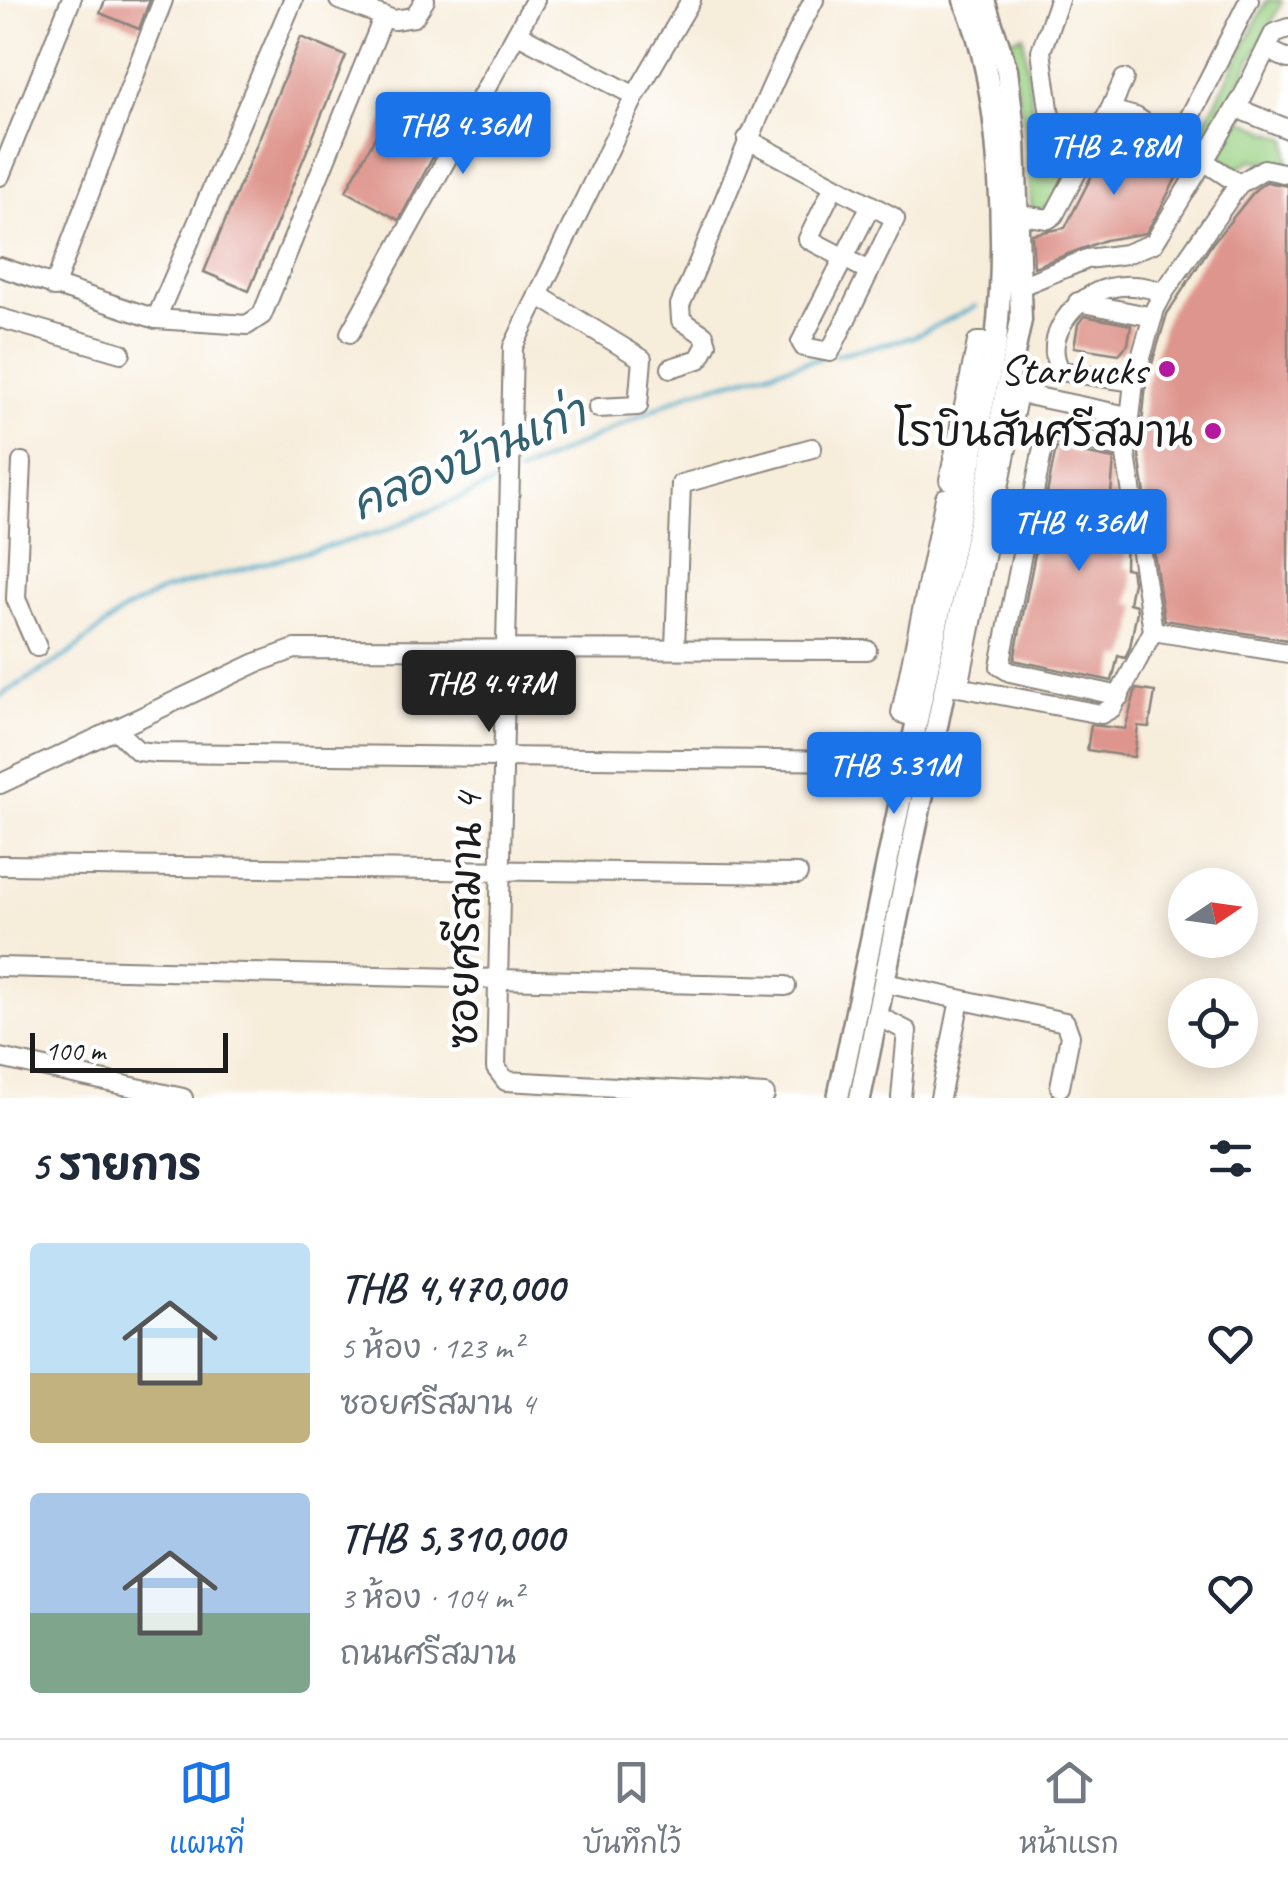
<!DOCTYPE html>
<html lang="th">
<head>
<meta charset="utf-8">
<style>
	body { margin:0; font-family:Caveat,"Playpen Sans Thai",sans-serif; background:#f2f2f3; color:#1f2937; height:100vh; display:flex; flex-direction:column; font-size:38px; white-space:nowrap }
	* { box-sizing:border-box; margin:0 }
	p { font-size:32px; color:#747a83 }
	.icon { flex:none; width:55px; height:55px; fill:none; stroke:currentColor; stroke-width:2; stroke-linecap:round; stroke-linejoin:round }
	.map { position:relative; height:1098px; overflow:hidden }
	.drawer { display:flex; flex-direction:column; background:#fff; flex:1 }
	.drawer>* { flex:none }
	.needle { width:65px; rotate:77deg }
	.controls { position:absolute; left:1168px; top:868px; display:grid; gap:20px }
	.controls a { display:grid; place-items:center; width:90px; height:90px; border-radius:50%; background:#fff; box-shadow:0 5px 25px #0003; font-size:50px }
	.scale { position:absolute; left:30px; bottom:25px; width:198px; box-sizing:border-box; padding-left:10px; border:5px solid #1c1c1c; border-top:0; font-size:28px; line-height:35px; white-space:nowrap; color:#1c1c1c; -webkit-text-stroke:8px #fff; paint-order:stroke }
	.price { position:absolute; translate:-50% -85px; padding:0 22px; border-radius:10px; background:#1a73e8; color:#fff; font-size:32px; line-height:65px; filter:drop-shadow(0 2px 5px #0008) }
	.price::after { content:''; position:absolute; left:50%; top:60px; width:30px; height:22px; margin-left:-15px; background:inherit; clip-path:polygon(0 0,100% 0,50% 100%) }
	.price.on { background:#222; color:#fff }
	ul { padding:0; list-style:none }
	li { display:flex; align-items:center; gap:30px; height:250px; padding:0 30px }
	li span { display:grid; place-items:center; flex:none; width:280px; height:200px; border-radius:10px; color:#555 }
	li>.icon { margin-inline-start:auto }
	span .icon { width:120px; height:120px; fill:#fffc; stroke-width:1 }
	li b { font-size:42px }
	h2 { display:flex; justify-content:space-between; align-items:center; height:120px; padding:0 30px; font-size:42px }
	.dock { display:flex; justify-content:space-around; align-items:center; height:140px; border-top:2px solid #e0e1e3; background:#fff; font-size:28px; color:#747a83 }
	.dock a { display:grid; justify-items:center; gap:5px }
	.dock .on { color:#1a73e8 }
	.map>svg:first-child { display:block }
	.green { fill:#99d082; stroke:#5a764f; stroke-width:2.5 }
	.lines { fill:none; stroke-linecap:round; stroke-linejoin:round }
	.stream { stroke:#47a8c6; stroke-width:4 }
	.building { fill:#de958d }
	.minor-casing { stroke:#8a847c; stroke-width:22 }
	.major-casing { stroke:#8a847c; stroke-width:25 }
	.minor { stroke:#fff; stroke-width:18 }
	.major { stroke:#fff; stroke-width:20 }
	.poi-dot { fill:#b5179e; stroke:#fff; stroke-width:4 }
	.labels { text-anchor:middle; stroke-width:9; stroke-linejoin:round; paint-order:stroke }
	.poi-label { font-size:42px; fill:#1c1c1c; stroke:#fff; text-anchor:end }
	.street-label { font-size:42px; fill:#1c1c1c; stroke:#fff }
	.water-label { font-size:45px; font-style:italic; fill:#326271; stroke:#fff }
</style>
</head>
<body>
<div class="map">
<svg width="1288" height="1098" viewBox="0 0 1288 1098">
	<rect width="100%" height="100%" fill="#fff"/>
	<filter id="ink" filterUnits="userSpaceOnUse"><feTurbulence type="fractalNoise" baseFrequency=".01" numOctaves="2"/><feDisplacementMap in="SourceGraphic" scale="20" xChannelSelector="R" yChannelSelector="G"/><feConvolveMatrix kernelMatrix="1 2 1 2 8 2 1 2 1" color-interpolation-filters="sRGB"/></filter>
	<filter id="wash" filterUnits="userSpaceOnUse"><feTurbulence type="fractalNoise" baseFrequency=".0048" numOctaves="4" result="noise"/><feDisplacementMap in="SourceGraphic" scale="40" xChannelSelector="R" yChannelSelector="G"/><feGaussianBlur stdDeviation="2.25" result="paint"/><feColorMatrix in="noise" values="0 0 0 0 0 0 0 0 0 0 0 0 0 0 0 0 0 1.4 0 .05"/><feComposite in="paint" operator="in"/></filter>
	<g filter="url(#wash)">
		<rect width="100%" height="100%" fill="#f7eddb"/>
		<!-- green -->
		<g class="green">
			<polygon points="1267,0 1281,0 1281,4 1204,148 1196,142"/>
			<polygon points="1023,35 1039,161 1067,177 1052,206 1032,213 1024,123 1006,41"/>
			<polygon points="1239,119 1288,139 1288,166 1252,160 1237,169 1219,157"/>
		</g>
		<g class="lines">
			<!-- stream -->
			<g class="stream">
				<polyline points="835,355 913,337 976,306"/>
				<polyline points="518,473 693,391 821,358"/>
				<polyline points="0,696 69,654 123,611 164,590 382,532 504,479"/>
			</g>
		</g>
		<g id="blocks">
			<!-- building -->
			<g class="building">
				<polygon points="105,0 150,0 139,29 100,13"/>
				<polygon points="301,37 346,56 249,291 204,272"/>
				<polygon points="387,115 440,144 399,220 346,191"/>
				<polygon points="1117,126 1184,163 1158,213 1146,233 1105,240 1034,267 1032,234 1065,228"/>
				<polygon points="1266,182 1288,186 1288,640 1164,620 1139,455 1146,384 1167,314 1212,244 1256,189"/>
				<polygon points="1084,316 1131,325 1128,344 1119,354 1074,347 1078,324"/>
				<polygon points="1056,448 1114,459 1111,494 1120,495 1119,534 1126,535 1125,568 1131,569 1133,582 1129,603 1136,605 1137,611 1130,647 1125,658 1118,656 1112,681 1014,660"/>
				<polygon points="1136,689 1155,692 1149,727 1138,726 1134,757 1087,750 1091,725 1125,729"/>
			</g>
		</g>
	</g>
	<g filter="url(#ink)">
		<use href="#blocks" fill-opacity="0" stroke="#8a847c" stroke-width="2.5"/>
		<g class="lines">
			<defs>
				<g id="minor">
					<polyline points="293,0 156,319 247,325 262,315 384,16"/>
					<polyline points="339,0 394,20 414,17 425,0"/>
					<polyline points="691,0 635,96 513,347 496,1068 506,1081 765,1095"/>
					<polyline points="1059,0 1041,51 1056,159 1076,173"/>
					<polyline points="518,34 635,96"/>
					<polyline points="1268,50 1288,59"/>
					<polyline points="1236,108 1288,129"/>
					<polyline points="1110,110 1124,79"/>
					<path d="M747,139C795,165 844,191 893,217L895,219L830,352L804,347L801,342L871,205"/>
					<polyline points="1177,142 1249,0"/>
					<polyline points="0,176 71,0"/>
					<polyline points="834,186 808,239 869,271"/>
					<polyline points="1021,215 1048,219 1054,215 1110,110 1136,117 1239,184"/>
					<polyline points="0,267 156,319"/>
					<polyline points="1023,285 1087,259 1126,254 1154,243 1242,98 1274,33 1288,28"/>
					<polyline points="54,287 163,0"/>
					<polyline points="538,295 642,359 638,406 598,408"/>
					<polyline points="1078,302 1153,317"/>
					<polyline points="0,318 121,353"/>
					<polyline points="350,333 535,0"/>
					<path d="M671,368L699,359L707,344L704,335L681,320L680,305C726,203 761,98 814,0"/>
					<path d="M1134,382L1061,371C1040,338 1076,295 1109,288C1129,283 1146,287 1164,292"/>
					<polyline points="1008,391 1128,416"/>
					<polyline points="22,462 16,599 37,647"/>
					<polyline points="963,487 949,480 977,342 996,342"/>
					<polyline points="1153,631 1288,653"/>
					<polyline points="675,648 681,484 812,448"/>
					<polyline points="948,685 1101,714 1112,708 1153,631 1126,455 1134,382 1155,309 1164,292 1239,184 1264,169 1288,174"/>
					<polyline points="959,687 1018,393"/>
					<polyline points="1120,696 1010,672 1000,666 1045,437 1051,433 1126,449"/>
					<polyline points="916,718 901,713 945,498 962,496"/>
					<polyline points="116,730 138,751 157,753 851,761"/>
					<polyline points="0,784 256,663 295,649 867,650"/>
					<polyline points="0,865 798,874"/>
					<polyline points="0,967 786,986"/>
					<polyline points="885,983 1065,1022 1070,1036 1060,1087"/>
					<polyline points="878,1016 907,1031 901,1098"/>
					<polyline points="0,1058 183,1098"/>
					<polyline points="940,1098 960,1000"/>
				</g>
				<g id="major">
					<path d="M838,1098L996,342C1006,249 1003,85 964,0"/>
					<polyline points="860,1098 1021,320 1015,140 1007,70 984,0"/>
				</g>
			</defs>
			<!-- minor casing -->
			<use href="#minor" class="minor-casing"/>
			<!-- major casing -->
			<use href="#major" class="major-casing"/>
			<!-- minor -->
			<use href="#minor" class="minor"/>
			<!-- major -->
			<use href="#major" class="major"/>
		</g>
	</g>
	<!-- markers -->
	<g class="poi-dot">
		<circle cx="1167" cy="369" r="10"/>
		<circle cx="1213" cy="431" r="10"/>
	</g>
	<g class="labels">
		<!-- poi labels -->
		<g class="poi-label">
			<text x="1147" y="384">Starbucks</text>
			<text x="1193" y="446">โรบินสันศรีสมาน</text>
		</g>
		<!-- street labels -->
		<g class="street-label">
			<text transform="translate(464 921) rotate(-89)" y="15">ซอยศรีสมาน 4</text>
		</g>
		<!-- water labels -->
		<g class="water-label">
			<text transform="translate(468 457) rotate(-23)" y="16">คลองบ้านเก่า</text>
		</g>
	</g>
</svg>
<div class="controls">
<a><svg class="needle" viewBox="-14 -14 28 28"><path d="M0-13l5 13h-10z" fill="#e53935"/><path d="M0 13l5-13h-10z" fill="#747a83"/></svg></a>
<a><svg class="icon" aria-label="locate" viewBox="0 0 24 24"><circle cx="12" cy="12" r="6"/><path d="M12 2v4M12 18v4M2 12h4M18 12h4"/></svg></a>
</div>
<div class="scale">100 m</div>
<b class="price" style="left:463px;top:177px">THB 4.36M</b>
<b class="price" style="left:1114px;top:198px">THB 2.98M</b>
<b class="price" style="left:1079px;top:574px">THB 4.36M</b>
<b class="price on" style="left:489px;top:735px">THB 4.47M</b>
<b class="price" style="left:894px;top:817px">THB 5.31M</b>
</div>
<section class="drawer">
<h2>5 รายการ<svg class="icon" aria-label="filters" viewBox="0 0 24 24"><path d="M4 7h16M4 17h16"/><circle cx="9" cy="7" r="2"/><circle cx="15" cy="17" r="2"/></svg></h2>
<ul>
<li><span style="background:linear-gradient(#bfe0f5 65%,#c2b280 0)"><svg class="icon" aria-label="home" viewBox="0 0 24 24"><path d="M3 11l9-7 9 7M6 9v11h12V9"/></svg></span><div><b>THB 4,470,000</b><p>5 ห้อง · 123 m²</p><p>ซอยศรีสมาน 4</p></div><svg class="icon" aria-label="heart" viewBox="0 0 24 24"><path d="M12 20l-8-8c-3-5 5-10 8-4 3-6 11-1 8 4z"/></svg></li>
<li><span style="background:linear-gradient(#a9c7e8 60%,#7fa58c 0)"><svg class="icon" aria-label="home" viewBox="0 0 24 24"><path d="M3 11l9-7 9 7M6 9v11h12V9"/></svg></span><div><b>THB 5,310,000</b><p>3 ห้อง · 104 m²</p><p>ถนนศรีสมาน</p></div><svg class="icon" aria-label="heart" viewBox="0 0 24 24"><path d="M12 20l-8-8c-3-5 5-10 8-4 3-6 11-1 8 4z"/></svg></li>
</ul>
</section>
<nav class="dock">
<a class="on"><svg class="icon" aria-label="map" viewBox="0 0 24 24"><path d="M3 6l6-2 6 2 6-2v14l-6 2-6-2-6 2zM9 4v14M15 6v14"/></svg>แผนที่</a>
<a><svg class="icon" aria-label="saved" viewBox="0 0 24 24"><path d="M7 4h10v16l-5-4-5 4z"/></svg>บันทึกไว้</a>
<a><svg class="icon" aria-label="home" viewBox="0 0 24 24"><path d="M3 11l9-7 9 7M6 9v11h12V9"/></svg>หน้าแรก</a>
</nav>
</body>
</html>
